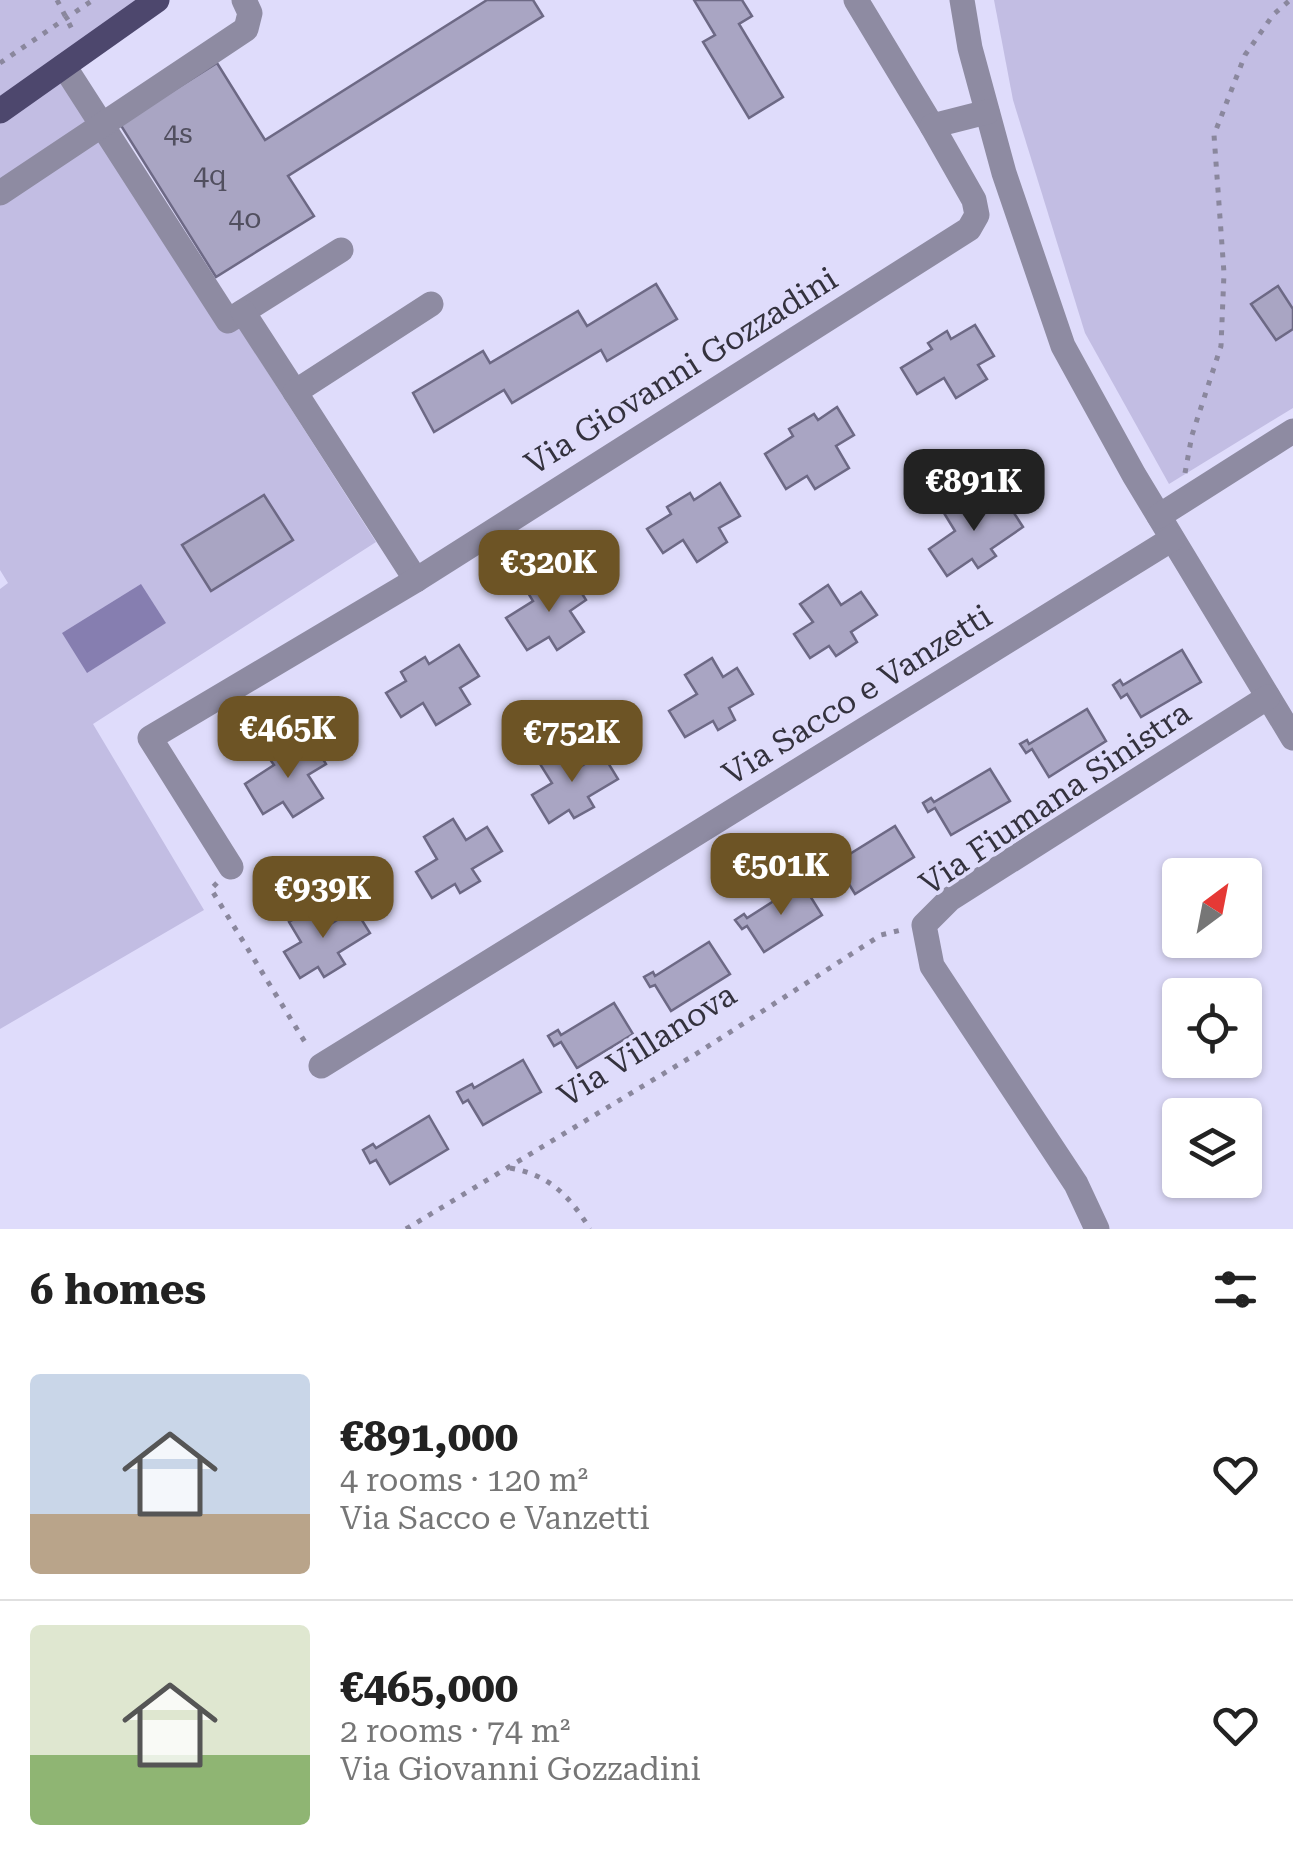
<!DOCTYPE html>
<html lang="en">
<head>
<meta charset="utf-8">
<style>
	body { margin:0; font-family:"Roboto Serif",serif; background:#f2f2f2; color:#222; height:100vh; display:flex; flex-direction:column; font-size:38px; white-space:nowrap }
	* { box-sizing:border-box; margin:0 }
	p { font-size:32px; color:#767676 }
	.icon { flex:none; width:55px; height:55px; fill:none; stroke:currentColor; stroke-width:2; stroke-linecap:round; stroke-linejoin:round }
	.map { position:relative; height:1229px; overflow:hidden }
	.side { display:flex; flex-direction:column; background:#fff; flex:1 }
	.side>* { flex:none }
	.needle { width:65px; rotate:32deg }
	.fabs { position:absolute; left:1162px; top:858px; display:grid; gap:20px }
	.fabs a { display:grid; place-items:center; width:100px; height:100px; border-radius:10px; background:#fff; box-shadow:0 2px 8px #0004; font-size:50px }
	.price { position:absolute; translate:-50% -85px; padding:0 22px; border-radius:20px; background:#6d5425; color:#fff; font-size:32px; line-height:65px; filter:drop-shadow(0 2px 5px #0008) }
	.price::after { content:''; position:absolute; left:50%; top:60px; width:30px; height:22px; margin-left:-15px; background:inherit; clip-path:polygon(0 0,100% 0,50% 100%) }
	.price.current { background:#222; color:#fff }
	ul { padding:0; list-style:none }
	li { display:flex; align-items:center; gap:30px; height:250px; padding:0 30px }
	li+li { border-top:2px solid #e0e0e0 }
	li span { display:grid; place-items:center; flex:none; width:280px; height:200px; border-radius:10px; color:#555 }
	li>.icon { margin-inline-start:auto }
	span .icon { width:120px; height:120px; fill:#fffc; stroke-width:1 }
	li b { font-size:42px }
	h2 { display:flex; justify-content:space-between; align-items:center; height:120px; padding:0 30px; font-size:42px }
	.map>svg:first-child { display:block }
	.green { fill:#c2bde3 }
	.water { fill:#867eb0 }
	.building { fill:#a9a5c3; stroke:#6d6985; stroke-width:2.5 }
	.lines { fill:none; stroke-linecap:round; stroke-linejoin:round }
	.path { stroke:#8a879d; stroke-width:5; stroke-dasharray:5 8; stroke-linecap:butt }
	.minor { stroke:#8e8ba2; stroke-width:25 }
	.major { stroke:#4d476d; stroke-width:25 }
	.labels { text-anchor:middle; stroke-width:8; stroke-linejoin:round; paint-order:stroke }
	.number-label { font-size:28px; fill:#514f5f }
	.street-label { font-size:32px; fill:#34323e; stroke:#dfdcfb }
</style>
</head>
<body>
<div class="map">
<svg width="1293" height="1229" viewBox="0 0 1293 1229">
	<rect width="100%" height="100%" fill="#dfdcfb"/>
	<!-- green -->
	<g class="green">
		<polygon points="0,0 142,0 63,52 376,542 93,724 204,910 0,1029 0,589 8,583 0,570"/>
		<polygon points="994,0 1293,0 1293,408 1169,484 1085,333 1013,100"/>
	</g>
	<!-- water -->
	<polygon class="water" points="141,584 166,623 87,673 62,633"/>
	<!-- building -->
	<g class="building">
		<polygon points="487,0 533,0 543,16 288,176 314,216 216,277 120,124 217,63 265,140"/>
		<polygon points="694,0 742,0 752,16 739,24 783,97 749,118 703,42 715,35"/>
		<polygon points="656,284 677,319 607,361 601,350 512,403 504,390 434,432 413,393 483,351 490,363 578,311 587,326"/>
		<polygon points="1278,286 1293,309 1293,329 1276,340 1251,304"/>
		<polygon points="975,325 994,356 978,365 987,379 956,398 944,378 917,394 901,368 932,349 928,343 947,331 951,339"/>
		<polygon points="837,407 854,435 836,446 849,468 815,489 807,476 786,489 765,454 793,436 789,429 814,414 818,420"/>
		<polygon points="720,483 740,516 719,528 727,542 697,562 683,540 663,553 647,529 671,514 667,507 690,493 694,500"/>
		<polygon points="973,493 986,512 1005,499 1023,527 991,549 996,556 978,568 972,559 947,576 929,549 955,531 944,513"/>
		<polygon points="264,495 293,540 211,591 182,545"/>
		<polygon points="571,576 586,600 570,611 584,632 557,650 549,637 527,650 506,618 533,601 528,593 549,581 553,587"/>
		<polygon points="828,585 841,605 861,592 877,615 851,632 857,642 836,656 829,646 810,658 794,634 813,622 800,604"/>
		<polygon points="459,645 479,676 460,688 470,704 436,725 423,703 401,717 386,693 406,681 401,672 425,657 429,664"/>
		<polygon points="1182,650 1201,682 1141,717 1127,694 1121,698 1113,685 1120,680 1123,685"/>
		<polygon points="712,658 723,677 737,668 753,694 729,708 735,720 718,730 713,721 685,737 669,711 697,694 685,675"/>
		<polygon points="1087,709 1106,741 1049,777 1032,749 1026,753 1020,744 1027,740 1029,744"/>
		<polygon points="312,742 326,764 308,775 323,798 293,817 283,802 263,814 245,784 274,765 269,758 293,744 297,751"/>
		<polygon points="568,748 580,767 602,753 618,779 588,797 594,807 574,818 569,810 549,823 532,795 552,783 540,764"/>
		<polygon points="990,769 1010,801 951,835 935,808 928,812 923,803 931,798 934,802"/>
		<polygon points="453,819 466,840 487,827 502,851 472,869 480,881 460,893 455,884 432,898 416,872 437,859 424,837"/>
		<polygon points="895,826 914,857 855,894 841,871 836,874 829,862 838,857 840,860"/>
		<polygon points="802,883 822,915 764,952 747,926 742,929 735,920 744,914 747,918"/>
		<polygon points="317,905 329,925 355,909 370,933 338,953 345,964 324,977 318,967 300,978 284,952 301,942 289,922"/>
		<polygon points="709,942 730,974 671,1011 655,985 650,987 644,977 653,972 655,976"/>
		<polygon points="614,1003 633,1034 577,1068 561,1042 554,1046 548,1036 558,1030 561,1035"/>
		<polygon points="523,1060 541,1092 483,1125 468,1100 463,1103 457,1092 472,1084 474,1088"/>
		<polygon points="429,1116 448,1149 390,1184 376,1160 370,1163 363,1150 373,1144 376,1148"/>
	</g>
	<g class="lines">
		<!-- path -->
		<g class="path">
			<polyline points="57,0 74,33"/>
			<polyline points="0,63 93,0"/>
			<polyline points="1185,473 1192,435 1221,346 1224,273 1214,135 1245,55 1273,15 1290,0"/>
			<polyline points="217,883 211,889 308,1047"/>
			<path d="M510,1168C549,1175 569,1195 590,1229"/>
			<polyline points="406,1229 696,1054 881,935 901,930"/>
		</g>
		<!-- minor -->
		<g class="minor">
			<polyline points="856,0 932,126"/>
			<polyline points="962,0 970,48 1004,173 1063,346 1134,475 1293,738"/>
			<polyline points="64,66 228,321 341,250"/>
			<polyline points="0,193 246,29 250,13 244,0"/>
			<polyline points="243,312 295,392"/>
			<polyline points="1159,516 1293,431"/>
			<polyline points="416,580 295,392 431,304"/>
			<polyline points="231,867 150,738 416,580 969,229 977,215 974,200 932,126 987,112"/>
			<polyline points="321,1066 1172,539"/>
			<polyline points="1097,1229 1076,1184 932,966 924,925 950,899 1268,697"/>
		</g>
		<!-- major -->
		<polyline class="major" points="0,111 157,0"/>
	</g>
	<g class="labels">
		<!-- number labels -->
		<g class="number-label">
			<text x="178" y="143">4s</text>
			<text x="210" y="185">4q</text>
			<text x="245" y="228">4o</text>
		</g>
		<!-- street labels -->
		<g class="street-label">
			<text transform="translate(681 371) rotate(-32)" y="11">Via Giovanni Gozzadini</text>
			<text transform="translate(857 695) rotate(-32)" y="11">Via Sacco e Vanzetti</text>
			<text transform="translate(1055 798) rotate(-34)" y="11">Via Fiumana Sinistra</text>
			<text transform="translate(647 1045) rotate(-32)" y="11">Via Villanova</text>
		</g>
	</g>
</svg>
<div class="fabs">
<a><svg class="needle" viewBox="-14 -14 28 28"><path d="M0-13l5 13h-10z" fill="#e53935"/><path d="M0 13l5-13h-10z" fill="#767676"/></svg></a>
<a><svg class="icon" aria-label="locate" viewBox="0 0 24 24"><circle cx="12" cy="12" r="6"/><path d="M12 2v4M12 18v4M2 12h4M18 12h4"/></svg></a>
<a><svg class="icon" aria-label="layers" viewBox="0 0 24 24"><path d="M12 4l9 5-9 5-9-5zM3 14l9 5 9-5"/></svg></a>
</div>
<b class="price current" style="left:974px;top:534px">€891K</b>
<b class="price" style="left:549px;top:615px">€320K</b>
<b class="price" style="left:288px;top:781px">€465K</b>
<b class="price" style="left:572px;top:785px">€752K</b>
<b class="price" style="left:781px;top:918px">€501K</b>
<b class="price" style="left:323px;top:941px">€939K</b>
</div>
<section class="side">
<h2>6 homes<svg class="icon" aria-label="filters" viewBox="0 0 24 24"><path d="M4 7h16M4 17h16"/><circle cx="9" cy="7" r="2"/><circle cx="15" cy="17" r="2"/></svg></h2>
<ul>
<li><span style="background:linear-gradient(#c9d6e8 70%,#b9a48a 0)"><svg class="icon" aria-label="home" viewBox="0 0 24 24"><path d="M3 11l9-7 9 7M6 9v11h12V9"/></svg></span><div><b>€891,000</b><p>4 rooms · 120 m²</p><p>Via Sacco e Vanzetti</p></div><svg class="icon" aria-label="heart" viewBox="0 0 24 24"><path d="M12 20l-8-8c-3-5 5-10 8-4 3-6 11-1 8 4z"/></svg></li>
<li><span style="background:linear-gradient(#dfe7d0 65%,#8fb573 0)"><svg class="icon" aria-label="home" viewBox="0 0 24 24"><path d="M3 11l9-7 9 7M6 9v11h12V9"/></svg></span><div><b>€465,000</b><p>2 rooms · 74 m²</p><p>Via Giovanni Gozzadini</p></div><svg class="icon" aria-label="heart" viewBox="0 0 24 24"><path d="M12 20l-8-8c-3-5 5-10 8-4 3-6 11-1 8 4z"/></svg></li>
</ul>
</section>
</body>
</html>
